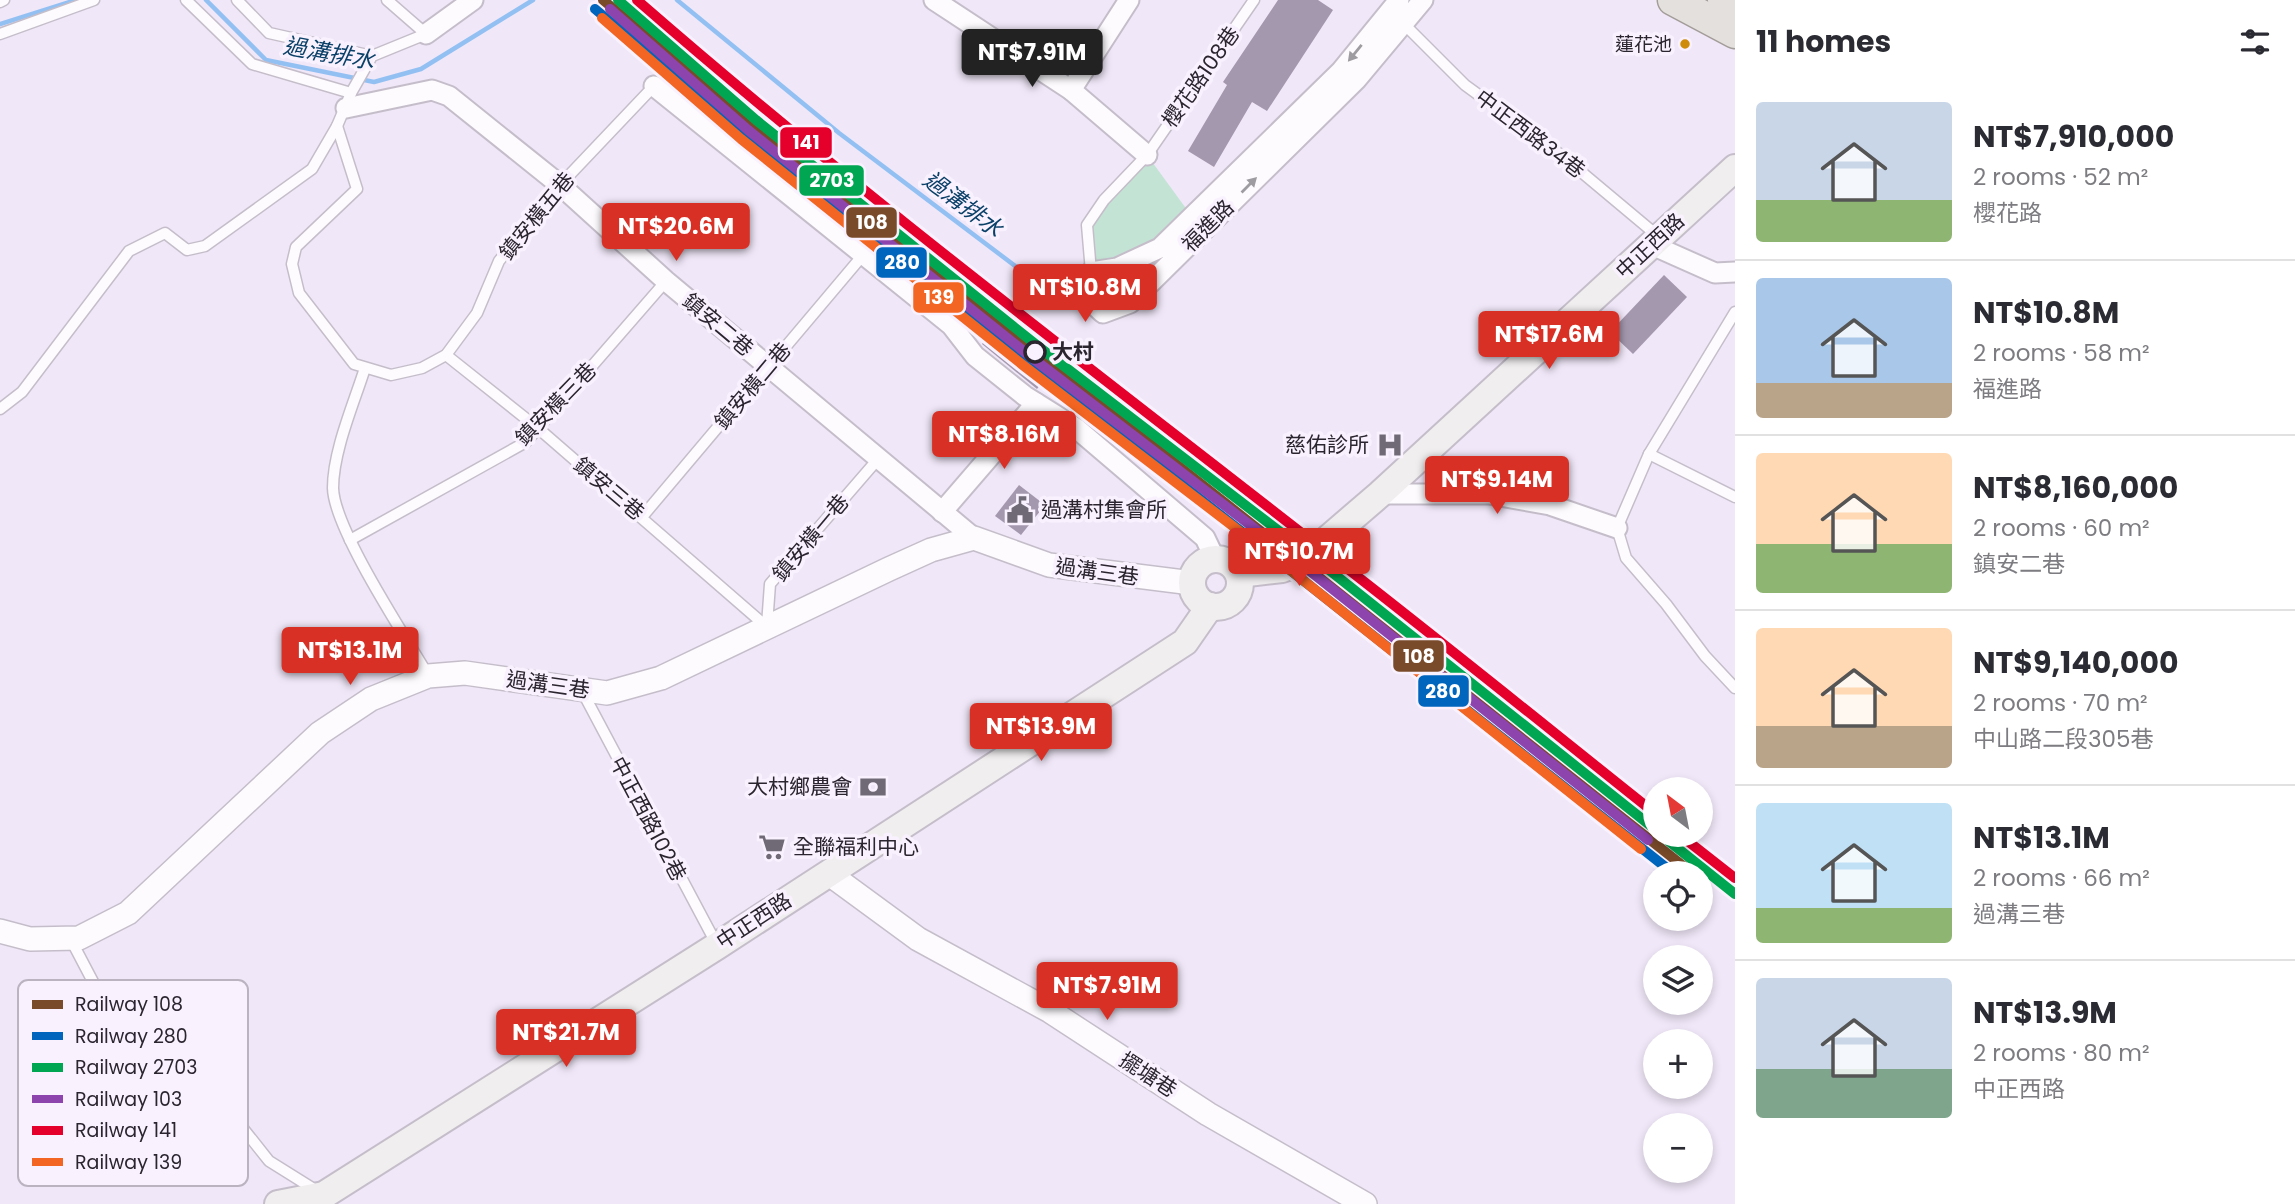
<!DOCTYPE html>
<html lang="en">
<head>
<meta charset="utf-8">
<style>
	body { margin:0; font-family:Poppins,"Noto Sans TC",sans-serif; background:#f7f7f7; color:#2b2b33; height:100vh; display:flex; flex-direction:column; font-size:26px; white-space:nowrap }
	* { box-sizing:border-box; margin:0 }
	p { font-size:23px; color:#7c7c81 }
	.icon { flex:none; width:38px; height:38px; fill:none; stroke:currentColor; stroke-width:2; stroke-linecap:round; stroke-linejoin:round }
	.map { position:relative; flex:1; overflow:hidden }
	.side { display:flex; flex-direction:column; background:#fff; width:560px }
	.side>* { flex:none }
	.needle { width:46px; rotate:328deg }
	.tools { position:absolute; left:1643px; top:777px; display:grid; gap:14px }
	.tools a { display:grid; place-items:center; width:70px; height:70px; border-radius:50%; background:#fff; box-shadow:0 4px 10px #0003; font-size:35px }
	.price { position:absolute; translate:-50% -60px; padding:0 16px; border-radius:7px; background:#d93025; color:#fff; font-size:23px; line-height:46px; filter:drop-shadow(0 2px 4px #0008) }
	.price::after { content:''; position:absolute; left:50%; top:42px; width:21px; height:16px; margin-left:-10px; background:inherit; clip-path:polygon(0 0,100% 0,50% 100%) }
	.price.current { background:#222; color:#fff }
	ul { padding:0; list-style:none }
	li { display:flex; align-items:center; gap:21px; height:175px; padding:0 21px }
	li+li { border-top:2px solid #e1e1e2 }
	li span { display:grid; place-items:center; flex:none; width:196px; height:140px; border-radius:7px; color:#555 }
	li>.icon { margin-inline-start:auto }
	span .icon { width:84px; height:84px; fill:#fffc; stroke-width:1 }
	li b { font-size:30px }
	h2 { display:flex; justify-content:space-between; align-items:center; height:84px; padding:0 21px; font-size:30px }
	main { display:flex; flex:1; min-height:0 }
	.map>svg:first-child { display:block }
	.green { fill:#c3e3d5 }
	.lines { fill:none; stroke-linecap:round; stroke-linejoin:round }
	.stream { stroke:#93c0f2; stroke-width:4.5 }
	.building { fill:#a498ae }
	.service-casing { stroke:#c5beca; stroke-width:13 }
	.minor-casing { stroke:#c5beca; stroke-width:23 }
	.tertiary-casing { stroke:#c5beca; stroke-width:26 }
	.secondary-casing { stroke:#c5beca; stroke-width:30 }
	.primary-casing { stroke:#a39c99; stroke-width:33 }
	.service { stroke:#fdfbfe; stroke-width:10 }
	.minor { stroke:#fdfbfe; stroke-width:19 }
	.tertiary { stroke:#fdfbfe; stroke-width:23 }
	.secondary { stroke:#f0eeee; stroke-width:26 }
	.primary { stroke:#e3e0dd; stroke-width:30 }
	.rail-1-casing { stroke:#f9f2fe; stroke-width:16 }
	.rail-2-casing { stroke:#f9f2fe; stroke-width:16 }
	.rail-3-casing { stroke:#f9f2fe; stroke-width:16 }
	.rail-4-casing { stroke:#f9f2fe; stroke-width:16 }
	.rail-5-casing { stroke:#f9f2fe; stroke-width:16 }
	.rail-6-casing { stroke:#f9f2fe; stroke-width:16 }
	.rail-1 { stroke:#7a4b2a; stroke-width:10 }
	.rail-2 { stroke:#0065bd; stroke-width:10 }
	.rail-3 { stroke:#00a651; stroke-width:10 }
	.rail-4 { stroke:#8e44ad; stroke-width:10 }
	.rail-5 { stroke:#e4002b; stroke-width:10 }
	.rail-6 { stroke:#f26522; stroke-width:10 }
	.oneway { fill:#9e9ba1 }
	.bus-dot { fill:#ce8c0a; stroke:#f9f2fe; stroke-width:2.5 }
	.stop-dot { fill:#f9f2fe; stroke:#2b2530; stroke-width:3.5 }
	.labels { text-anchor:middle; stroke-width:7; stroke-linejoin:round; paint-order:stroke }
	.bus-label { font-size:19px; fill:#2b2530; stroke:#f9f2fe; text-anchor:end }
	.street-label { font-size:21px; fill:#2b2530; stroke:#f9f2fe }
	.stop-label { font-size:21px; font-weight:bold; fill:#2b2530; stroke:#f9f2fe; text-anchor:start }
	.poi-label { font-size:21px; fill:#2b2530; stroke:#f9f2fe; text-anchor:end }
	.water-label { font-size:23px; font-style:italic; fill:#0b4068; stroke:#f9f2fe }
	.key { fill:#f9f2fe; stroke:#bbb4c0; stroke-width:2 }
	.key-label { font-size:19px; fill:#2b2530 }
	.line-badge { stroke:#f9f2fe; stroke-width:2.5 }
	.badge-label { font-size:19px; text-anchor:middle; font-weight:bold; fill:#fff }
</style>
</head>
<body>
<main>
<div class="map">
<svg width="1735" height="1204" viewBox="0 0 1735 1204">
	<rect width="100%" height="100%" fill="#f0e7f8"/>
	<!-- green -->
	<polygon class="green" points="1147,155 1193,218 1117,268 1091,272 1087,225"/>
	<g class="lines">
		<!-- stream -->
		<g class="stream">
			<polyline points="206,0 266,60 374,82 421,69 533,0"/>
			<polyline points="677,0 839,133 1043,287 1082,297"/>
			<polyline points="0,24 76,0"/>
		</g>
	</g>
	<!-- building -->
	<g class="building">
		<polygon points="1278,0 1318,0 1333,10 1267,111 1252,102 1214,167 1188,151 1227,85 1223,82"/>
		<polygon points="1664,275 1687,297 1633,354 1610,332"/>
		<polygon points="1013,304 1069,348 1037,389 982,344"/>
		<polygon points="1019,485 1045,505 1021,535 995,516"/>
	</g>
	<g class="lines">
		<defs>
			<g id="service">
				<polyline points="186,0 252,64 351,93"/>
				<polyline points="237,0 269,33 372,56"/>
				<polyline points="0,2 4,0"/>
				<polyline points="1405,25 1465,85 1561,155 1659,237"/>
				<polyline points="0,34 94,0"/>
				<polyline points="337,126 357,189 296,247 292,264 299,293 354,364 391,375 422,368 446,355 477,313 499,261 560,185 654,86"/>
				<polyline points="1091,272 1087,225 1104,200 1147,155 1254,0"/>
				<polyline points="1735,312 1649,454 1617,528 1626,558 1666,604 1705,656 1735,688"/>
				<polyline points="446,355 539,429 767,627"/>
				<path d="M365,368C354,403 333,451 333,488C334,529 405,636 428,675"/>
				<polyline points="0,409 22,392 129,251 165,233 187,250 205,246 312,169 337,126 351,93 372,56 426,34 387,0"/>
				<polyline points="1649,454 1735,497"/>
				<polyline points="642,517 863,255"/>
				<polyline points="350,540 526,442 666,281"/>
				<polyline points="767,625 770,584 878,459"/>
				<polyline points="582,691 717,945"/>
				<polyline points="70,938 101,997 142,1029 230,1112 269,1161 317,1191"/>
			</g>
			<g id="minor">
				<polyline points="934,0 1071,90 1147,155"/>
				<polyline points="1399,0 1341,71 1160,248 1117,268 1091,272 1088,299 1103,313 1130,303 1357,79 1423,0"/>
				<polyline points="426,34 473,0"/>
				<polyline points="654,86 951,325 975,356 1025,396 1076,428 1205,538 1215,559"/>
				<polyline points="1071,90 1129,0"/>
				<polyline points="346,108 432,90 449,96 560,185 666,281 974,538"/>
				<polyline points="1652,245 1715,273 1735,272"/>
				<polyline points="1380,494 1489,494 1550,505 1617,528"/>
				<polyline points="942,512 1036,403"/>
			</g>
			<g id="tertiary">
				<polyline points="828,873 918,939 1050,1011 1208,1114 1365,1204"/>
				<polyline points="0,931 30,939 79,938 128,913 320,733 371,699 428,676 465,673 607,693 661,678 889,569 931,550 974,538 1049,565 1192,583"/>
			</g>
			<g id="secondary">
				<circle cx="1216" cy="583" r="24"/>
				<polyline points="1239,574 1282,569 1301,562 1380,494 1735,168"/>
				<polyline points="278,1204 324,1195 717,946 1185,642 1210,606"/>
			</g>
			<g id="primary">
				<polyline points="1673,0 1735,33"/>
				<polyline points="1723,0 1735,6"/>
			</g>
		</defs>
		<!-- service casing -->
		<use href="#service" class="service-casing"/>
		<!-- minor casing -->
		<use href="#minor" class="minor-casing"/>
		<!-- tertiary casing -->
		<use href="#tertiary" class="tertiary-casing"/>
		<!-- secondary casing -->
		<use href="#secondary" class="secondary-casing"/>
		<!-- primary casing -->
		<use href="#primary" class="primary-casing"/>
		<!-- service -->
		<use href="#service" class="service"/>
		<!-- minor -->
		<use href="#minor" class="minor"/>
		<!-- tertiary -->
		<use href="#tertiary" class="tertiary"/>
		<!-- secondary -->
		<use href="#secondary" class="secondary"/>
		<!-- primary -->
		<use href="#primary" class="primary"/>
		<defs>
			<polyline id="rail-1" points="603,0 862,215 1692,873"/>
			<polyline id="rail-2" points="595,9 854,225 1673,873"/>
			<g id="rail-3">
				<polyline points="618,0 756,120 1039,347 1309,554 1656,830"/>
				<polyline points="1661,835 1735,894"/>
			</g>
			<polyline id="rail-4" points="610,9 748,130 1031,357 1301,564 1648,840"/>
			<g id="rail-5">
				<path d="M637,0C856,191 1088,366 1317,545C1431,633 1543,724 1656,814"/>
				<polyline points="1680,835 1735,878"/>
			</g>
			<polyline id="rail-6" points="602,18 741,139 1024,366 1294,573 1641,849"/>
		</defs>
		<!-- rail-1 casing -->
		<use href="#rail-1" class="rail-1-casing"/>
		<!-- rail-2 casing -->
		<use href="#rail-2" class="rail-2-casing"/>
		<!-- rail-3 casing -->
		<use href="#rail-3" class="rail-3-casing"/>
		<!-- rail-4 casing -->
		<use href="#rail-4" class="rail-4-casing"/>
		<!-- rail-5 casing -->
		<use href="#rail-5" class="rail-5-casing"/>
		<!-- rail-6 casing -->
		<use href="#rail-6" class="rail-6-casing"/>
		<!-- rail-1 -->
		<use href="#rail-1" class="rail-1"/>
		<!-- rail-2 -->
		<use href="#rail-2" class="rail-2"/>
		<!-- rail-3 -->
		<use href="#rail-3" class="rail-3"/>
		<!-- rail-4 -->
		<use href="#rail-4" class="rail-4"/>
		<!-- rail-5 -->
		<use href="#rail-5" class="rail-5"/>
		<!-- rail-6 -->
		<use href="#rail-6" class="rail-6"/>
	</g>
	<!-- one-way arrows -->
	<defs><path id="oneway-solid" d="M-6-.8H1V-3.2L6.5 0L1 3.2V.8H-6Z" transform="scale(1.75)"/></defs>
	<g class="oneway">
		<use href="#oneway-solid" transform="translate(1355 53) rotate(129)"/>
		<use href="#oneway-solid" transform="translate(1249 185) rotate(-45)"/>
	</g>
	<!-- icons -->
	<defs>
		<symbol id="hospital-bare" viewBox="-9 -9 18 18"><path d="M-5-5h3v3.5h4V-5h3V5h-3V1.5h-4V5h-3Z" fill="#706976" stroke="#f9f2fe" stroke-width="2.5" paint-order="stroke"/></symbol>
		<symbol id="civic-bare" viewBox="-9 -9 18 18"><path d="M-.6-6.5H3V-4.5H.6V-3L4-1V1h2V6H-6V1h2V-1L-.6-3ZM-1.2 2.5V6h2.4V2.5Z" fill="#706976" stroke="#f9f2fe" stroke-width="2.5" paint-order="stroke"/></symbol>
		<symbol id="bank-bare" viewBox="-9 -9 18 18"><path d="M-6-4H6V4H-6ZM0-2.3a2.3 2.3 0 1 0 0 4.6a2.3 2.3 0 1 0 0-4.6Z" fill="#706976" stroke="#f9f2fe" stroke-width="2.5" paint-order="stroke"/></symbol>
		<symbol id="supermarket-bare" viewBox="-9 -9 18 18"><path d="M-6-5.5h2.5l.6 2H6L4.5 2H-2.5L-4.4-4H-6ZM-1.5 3.2a1.3 1.3 0 1 0 .1 0ZM3 3.2a1.3 1.3 0 1 0 .1 0Z" fill="#706976" stroke="#f9f2fe" stroke-width="2.5" paint-order="stroke"/></symbol>
	</defs>
	<g fill-rule="evenodd">
		<use href="#hospital-bare" x="1371" y="426" width="38" height="38"/>
		<use href="#civic-bare" x="1001" y="491" width="38" height="38"/>
		<use href="#bank-bare" x="854" y="768" width="38" height="38"/>
		<use href="#supermarket-bare" x="753" y="828" width="38" height="38"/>
	</g>
	<!-- markers -->
	<circle class="bus-dot" cx="1685" cy="44" r="6"/>
	<circle class="stop-dot" cx="1035" cy="352" r="10"/>
	<g class="labels">
		<!-- bus labels -->
		<g class="bus-label">
			<text x="1672" y="51">蓮花池</text>
		</g>
		<!-- street labels -->
		<g class="street-label">
			<text transform="translate(1201 77) rotate(-55)" y="7">櫻花路108巷</text>
			<text transform="translate(1530 134) rotate(37)" y="7">中正西路34巷</text>
			<text transform="translate(537 216) rotate(-51)" y="7">鎮安橫五巷</text>
			<text transform="translate(1208 226) rotate(-45)" y="7">福進路</text>
			<text transform="translate(1650 246) rotate(-43)" y="7">中正西路</text>
			<text transform="translate(718 325) rotate(40)" y="7">鎮安二巷</text>
			<text transform="translate(753 386) rotate(-50)" y="7">鎮安橫二巷</text>
			<text transform="translate(556 404) rotate(-46)" y="7">鎮安橫三巷</text>
			<text transform="translate(609 489) rotate(40)" y="7">鎮安三巷</text>
			<text transform="translate(811 538) rotate(-50)" y="7">鎮安橫一巷</text>
			<text transform="translate(1097 572) rotate(8)" y="7">過溝三巷</text>
			<text transform="translate(548 685) rotate(8)" y="7">過溝三巷</text>
			<text transform="translate(648 819) rotate(62)" y="7">中正西路102巷</text>
			<text transform="translate(754 921) rotate(-33)" y="7">中正西路</text>
			<text transform="translate(1148 1075) rotate(33)" y="7">擺塘巷</text>
		</g>
		<!-- stop labels -->
		<g class="stop-label">
			<text x="1052" y="359">大村</text>
		</g>
		<!-- poi labels -->
		<g class="poi-label">
			<text x="1369" y="452">慈佑診所</text>
			<text x="1041" y="517" text-anchor="start">過溝村集會所</text>
			<text x="852" y="794">大村鄉農會</text>
			<text x="793" y="854" text-anchor="start">全聯福利中心</text>
		</g>
		<!-- water labels -->
		<g class="water-label">
			<text transform="translate(329 53) rotate(10)" y="8">過溝排水</text>
			<text transform="translate(963 204) rotate(37)" y="8">過溝排水</text>
		</g>
	</g>
	<!-- legend -->
	<rect x="18" y="980" width="230" height="206" rx="10" class="key"/>
	<rect x="32" y="1000" width="31" height="9" fill="#7a4b2a"/>
	<rect x="32" y="1032" width="31" height="8" fill="#0065bd"/>
	<rect x="32" y="1063" width="31" height="9" fill="#00a651"/>
	<rect x="32" y="1095" width="31" height="8" fill="#8e44ad"/>
	<rect x="32" y="1126" width="31" height="9" fill="#e4002b"/>
	<rect x="32" y="1158" width="31" height="8" fill="#f26522"/>
	<g class="key-label">
		<text x="75" y="1011">Railway 108</text>
		<text x="75" y="1043">Railway 280</text>
		<text x="75" y="1074">Railway 2703</text>
		<text x="75" y="1106">Railway 103</text>
		<text x="75" y="1137">Railway 141</text>
		<text x="75" y="1169">Railway 139</text>
	</g>
	<g class="line-badge">
		<rect x="779" y="126" width="54" height="33" rx="7" fill="#e4002b"/>
		<rect x="798" y="164" width="67" height="33" rx="7" fill="#00a651"/>
		<rect x="845" y="206" width="53" height="33" rx="7" fill="#7a4b2a"/>
		<rect x="875" y="246" width="53" height="33" rx="7" fill="#0065bd"/>
		<rect x="912" y="281" width="53" height="33" rx="7" fill="#f26522"/>
		<rect x="1392" y="639" width="53" height="34" rx="7" fill="#7a4b2a"/>
		<rect x="1417" y="674" width="53" height="34" rx="7" fill="#0065bd"/>
	</g>
	<g class="badge-label">
		<text x="806" y="149">141</text>
		<text x="832" y="187">2703</text>
		<text x="872" y="229">108</text>
		<text x="902" y="269">280</text>
		<text x="939" y="304">139</text>
		<text x="1419" y="663">108</text>
		<text x="1443" y="698">280</text>
	</g>
</svg>
<div class="tools">
<a><svg class="needle" viewBox="-14 -14 28 28"><path d="M0-13l5 13h-10z" fill="#e53935"/><path d="M0 13l5-13h-10z" fill="#7c7c81"/></svg></a>
<a><svg class="icon" aria-label="locate" viewBox="0 0 24 24"><circle cx="12" cy="12" r="6"/><path d="M12 2v4M12 18v4M2 12h4M18 12h4"/></svg></a>
<a><svg class="icon" aria-label="layers" viewBox="0 0 24 24"><path d="M12 4l9 5-9 5-9-5zM3 14l9 5 9-5"/></svg></a>
<a>+</a>
<a>−</a>
</div>
<b class="price current" style="left:1032px;top:89px">NT$7.91M</b>
<b class="price" style="left:676px;top:263px">NT$20.6M</b>
<b class="price" style="left:1085px;top:324px">NT$10.8M</b>
<b class="price" style="left:1549px;top:371px">NT$17.6M</b>
<b class="price" style="left:1004px;top:471px">NT$8.16M</b>
<b class="price" style="left:1497px;top:516px">NT$9.14M</b>
<b class="price" style="left:1299px;top:588px">NT$10.7M</b>
<b class="price" style="left:350px;top:687px">NT$13.1M</b>
<b class="price" style="left:1041px;top:763px">NT$13.9M</b>
<b class="price" style="left:1107px;top:1022px">NT$7.91M</b>
<b class="price" style="left:566px;top:1069px">NT$21.7M</b>
</div>
<section class="side">
<h2>11 homes<svg class="icon" aria-label="filters" viewBox="0 0 24 24"><path d="M4 7h16M4 17h16"/><circle cx="9" cy="7" r="2"/><circle cx="15" cy="17" r="2"/></svg></h2>
<ul>
<li><span style="background:linear-gradient(#c9d6e8 70%,#8fb573 0)"><svg class="icon" aria-label="home" viewBox="0 0 24 24"><path d="M3 11l9-7 9 7M6 9v11h12V9"/></svg></span><div><b>NT$7,910,000</b><p>2 rooms · 52 m²</p><p>櫻花路</p></div></li>
<li><span style="background:linear-gradient(#a9c7e8 75%,#b9a48a 0)"><svg class="icon" aria-label="home" viewBox="0 0 24 24"><path d="M3 11l9-7 9 7M6 9v11h12V9"/></svg></span><div><b>NT$10.8M</b><p>2 rooms · 58 m²</p><p>福進路</p></div></li>
<li><span style="background:linear-gradient(#ffd9b3 65%,#8fb573 0)"><svg class="icon" aria-label="home" viewBox="0 0 24 24"><path d="M3 11l9-7 9 7M6 9v11h12V9"/></svg></span><div><b>NT$8,160,000</b><p>2 rooms · 60 m²</p><p>鎮安二巷</p></div></li>
<li><span style="background:linear-gradient(#ffd9b3 70%,#b9a48a 0)"><svg class="icon" aria-label="home" viewBox="0 0 24 24"><path d="M3 11l9-7 9 7M6 9v11h12V9"/></svg></span><div><b>NT$9,140,000</b><p>2 rooms · 70 m²</p><p>中山路二段305巷</p></div></li>
<li><span style="background:linear-gradient(#bfe0f5 75%,#8fb573 0)"><svg class="icon" aria-label="home" viewBox="0 0 24 24"><path d="M3 11l9-7 9 7M6 9v11h12V9"/></svg></span><div><b>NT$13.1M</b><p>2 rooms · 66 m²</p><p>過溝三巷</p></div></li>
<li><span style="background:linear-gradient(#c9d6e8 65%,#7fa58c 0)"><svg class="icon" aria-label="home" viewBox="0 0 24 24"><path d="M3 11l9-7 9 7M6 9v11h12V9"/></svg></span><div><b>NT$13.9M</b><p>2 rooms · 80 m²</p><p>中正西路</p></div></li>
</ul>
</section>
</main>
</body>
</html>
